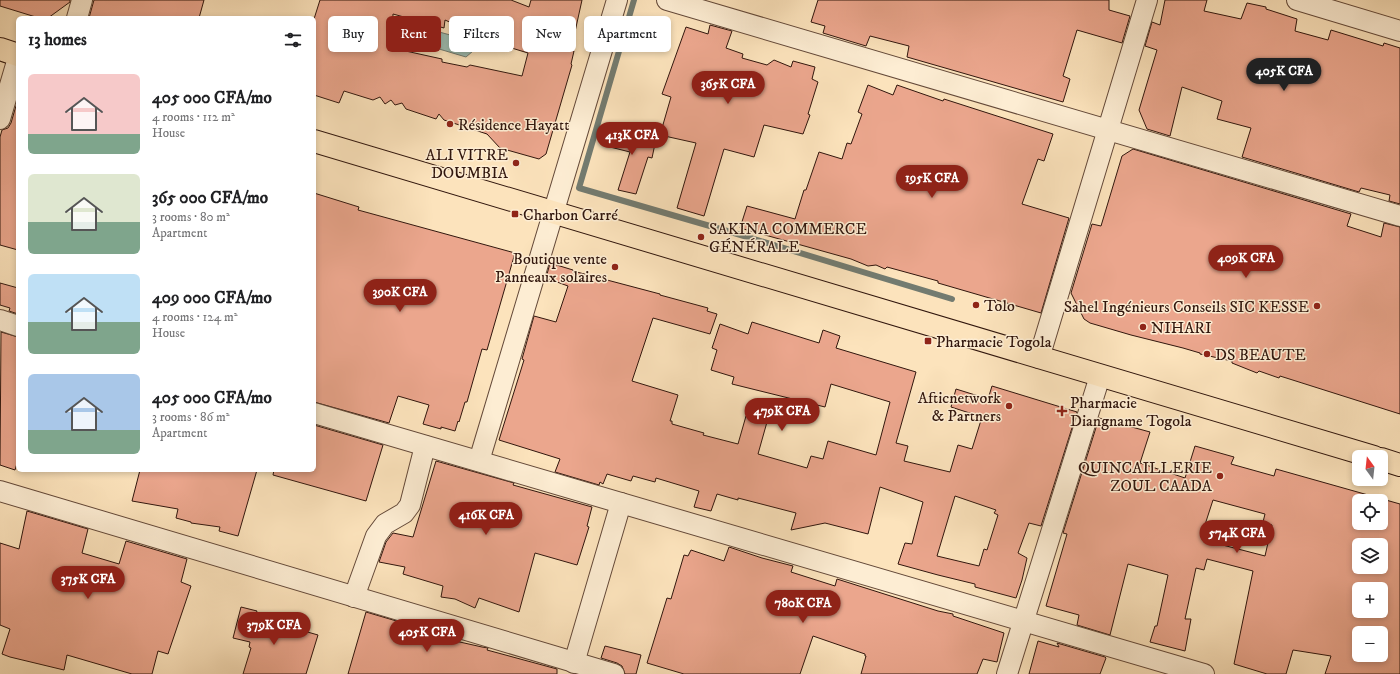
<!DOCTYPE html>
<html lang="en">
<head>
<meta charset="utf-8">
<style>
	body { margin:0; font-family:"IM FELL DW Pica",serif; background:#f6f6f6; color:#202124; height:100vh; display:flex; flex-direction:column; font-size:15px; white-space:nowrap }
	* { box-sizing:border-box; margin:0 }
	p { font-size:13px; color:#757577 }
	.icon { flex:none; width:22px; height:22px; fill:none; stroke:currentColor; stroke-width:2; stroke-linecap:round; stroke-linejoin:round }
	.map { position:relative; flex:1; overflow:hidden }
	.drawer { position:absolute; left:16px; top:16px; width:300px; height:456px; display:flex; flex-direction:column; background:#fff; border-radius:6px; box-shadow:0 2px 6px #0003 }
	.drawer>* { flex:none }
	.guide { position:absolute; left:328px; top:16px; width:380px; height:36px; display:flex; gap:8px }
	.needle { width:26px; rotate:345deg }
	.tools { position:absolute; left:1352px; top:450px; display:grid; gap:8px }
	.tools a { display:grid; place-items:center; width:36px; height:36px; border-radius:6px; background:#fff; box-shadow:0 2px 6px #0003; font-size:20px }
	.price { position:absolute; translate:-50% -34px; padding:0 9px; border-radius:14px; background:#8f2418; color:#fff; font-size:13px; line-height:26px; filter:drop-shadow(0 1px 2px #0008) }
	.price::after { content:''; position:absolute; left:50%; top:24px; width:12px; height:9px; margin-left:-6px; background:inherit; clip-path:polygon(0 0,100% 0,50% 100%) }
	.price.active { background:#222; color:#fff }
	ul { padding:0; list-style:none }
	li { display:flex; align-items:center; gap:12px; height:100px; padding:0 12px }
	li span { display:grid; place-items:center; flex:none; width:112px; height:80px; border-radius:6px; color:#555 }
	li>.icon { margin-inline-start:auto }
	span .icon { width:48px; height:48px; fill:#fffc; stroke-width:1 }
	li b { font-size:17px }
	h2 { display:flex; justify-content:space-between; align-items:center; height:48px; padding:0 12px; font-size:17px }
	.chip { padding:0 14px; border-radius:6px; background:#fff; box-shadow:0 2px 6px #0003; font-size:14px; line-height:36px }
	.chip.active { background:#8f2418; color:#fff }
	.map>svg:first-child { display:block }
	.water { fill:#9fbeb2; stroke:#737b70 }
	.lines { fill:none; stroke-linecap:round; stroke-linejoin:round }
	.stream { stroke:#737b70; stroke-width:6 }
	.building { fill:#eba68d; stroke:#31160d; fill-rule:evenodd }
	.minor-casing { stroke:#644939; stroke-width:22 }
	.primary-casing { stroke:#31160d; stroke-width:24 }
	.minor { stroke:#fdedd3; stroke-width:20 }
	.primary { stroke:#fce3bc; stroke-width:22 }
	.poi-dot { fill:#8f2418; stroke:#fdedd3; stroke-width:1.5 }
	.labels { text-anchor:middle; stroke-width:3; stroke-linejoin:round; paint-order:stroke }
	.poi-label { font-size:16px; fill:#31160d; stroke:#fdedd3; text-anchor:start }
</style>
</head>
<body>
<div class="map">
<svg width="1400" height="674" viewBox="0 0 1400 674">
	<rect width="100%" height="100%" fill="#fce3bc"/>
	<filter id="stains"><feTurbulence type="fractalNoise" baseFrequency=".005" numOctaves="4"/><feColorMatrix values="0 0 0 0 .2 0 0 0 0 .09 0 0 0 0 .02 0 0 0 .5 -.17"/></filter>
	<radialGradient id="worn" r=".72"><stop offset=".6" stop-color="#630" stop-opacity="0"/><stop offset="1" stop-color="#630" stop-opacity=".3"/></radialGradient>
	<!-- water -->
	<polygon class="water" points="432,30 472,41 473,51 466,57 429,46 426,38"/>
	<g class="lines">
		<!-- stream -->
		<polyline class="stream" points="634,0 579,188 734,233 952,299"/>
	</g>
	<!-- building -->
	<g class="building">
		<polygon points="0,0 70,0 70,2 48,18 39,18 0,6"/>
		<polygon points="94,0 204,0 199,18 89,18"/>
		<path d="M320,0H511L529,7L531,0H582L571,50L574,51L571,64L572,65L546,154L539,159L500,148L487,134L444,120L439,114L436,119L406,109L402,103L395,105L391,100L385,104L380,97L373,100L344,91L339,103L314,95V19ZM393,14L444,28L445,20L463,28L497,38L492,42L528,53L522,76L470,65L467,67L442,62V59L392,48Z"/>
		<polygon points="818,0 1109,0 1109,10 1130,16 1122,43 1077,30 1063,76 1070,79 1063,102 907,57 909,46 870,36 866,46 823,33 825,26 811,22"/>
		<polygon points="1165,0 1207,0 1204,11 1241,19 1247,3 1266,7 1266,9 1297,19 1295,31 1328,40 1331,30 1383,46 1384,43 1400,48 1400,204 1389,201 1390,195 1361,188 1359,192 1242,157 1251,128 1217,119 1222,101 1182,87 1170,136 1147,129 1139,110 1157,50 1145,46 1152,22 1160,25"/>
		<polygon points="710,25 732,31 726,48 743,54 742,58 767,65 774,60 791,67 793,61 815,67 812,79 818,82 808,114 810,115 803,134 764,125 754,157 724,149 704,216 677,208 696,143 660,135 671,97 662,94 686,27 708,34"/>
		<polygon points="868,85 893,95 897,85 943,101 944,99 1053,134 1044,161 1038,159 1022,204 1069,218 1041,313 938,283 938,281 887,267 885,269 876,265 868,266 851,259 740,228 747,206 795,219 804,190 806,190 819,152 842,159 847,143 851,144 862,114 858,112"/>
		<polygon points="18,99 18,250 0,245 0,137 2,130 8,128 11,123"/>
		<polygon points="612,127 656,139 652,158 648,157 636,194 618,190 630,152 606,146"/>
		<polygon points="1133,149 1351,214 1347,226 1381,237 1384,223 1400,227 1400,414 1280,376 1279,378 1259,371 1257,373 1232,363 1232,361 1200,354 1200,353 1183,348 1131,335 1090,323 1084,319 1071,293 1092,224 1101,226 1122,156"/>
		<polygon points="314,193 359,207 358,210 515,253 487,350 482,349 467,402 465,402 459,422 458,421 455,431 441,427 441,429 423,424 429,405 398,396 389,423 314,402"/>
		<path d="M550,263L573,270V271L660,294V295L708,308L707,311L717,314L710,334L653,318L632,381L678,395L670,421H672V424L704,433L703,435L738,444L746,416L767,422L758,454L807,468L811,456L823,459L828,441L876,455L890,402L831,384L825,407L732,384L734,377L711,370L717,350L712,348L720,324L748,334L752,322L819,343L823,330L840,336L836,348L916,372L896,443L908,446L904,461L950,472L958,445L972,449L982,417L951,407L956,389L988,399L992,386L1077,412L1041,526L1029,523L1018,553L1027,558L1022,580L1016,598L975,587V584L938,575L898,564L905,543L912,544L923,502L880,487L868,534L825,523L791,530L796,513L738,498V500L717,494L711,511L694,507L699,491L656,478L655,482L633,476L631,481L607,474L603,484L600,482L599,485L555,472L560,459L499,440L524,360L522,359L534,316L556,322L568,286L546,278ZM955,496L996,510L994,513L998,515L987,550L984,549L979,566L937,556Z"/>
		<polygon points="0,283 18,288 18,314 9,311 10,308 0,305"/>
		<polygon points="1,332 18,337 18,460 15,470 0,465"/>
		<path d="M1099,418L1150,432L1140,463L1185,478L1195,446L1234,457L1231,464L1274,476L1276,469L1400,504V674H1325L1331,656L1293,650L1286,674H1267L1234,664L1253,571L1207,559L1204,570L1196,568L1185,619H1191L1185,651L1150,642L1155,626H1157L1168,575L1128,564L1110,635L1077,625L1079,615L1046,606L1067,534L1063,533ZM1213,500L1265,514L1263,522L1272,525L1265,556L1211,542V540L1201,537ZM1359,501H1381V523H1359ZM1359,545H1381V567H1359ZM1359,589H1381V611H1359ZM1359,633H1381V655H1359Z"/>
		<polygon points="314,425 383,445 366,501 273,475 274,470 314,470"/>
		<polygon points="436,461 514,483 513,485 592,507 587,526 589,527 577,565 535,553 519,612 479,598 475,608 455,599 441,597 443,586 403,574 405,567 379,562 386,542 393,533 413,537"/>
		<polygon points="140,470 257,470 238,536 219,531 220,527 191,523 191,522 176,518 178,509 132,501"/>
		<polygon points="27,511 88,529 82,553 119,564 126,541 187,559 181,582 191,586 168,654 158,651 152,674 132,674 67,655 64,670 10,657 2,654 10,629 0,625 0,543 19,549"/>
		<polygon points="729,547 762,558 793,566 791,572 835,586 837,579 938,611 953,614 953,616 1004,633 997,662 983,659 977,674 861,674 866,656 865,656 865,654 813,636 800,674 684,674 647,663 667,598 671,599 684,555 688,556 691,550 724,561"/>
		<polygon points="241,607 257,611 255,617 318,635 306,674 243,674 251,648 249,647 250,642 233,638"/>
		<polygon points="366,612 437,633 436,636 442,638 482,647 488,648 487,650 557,669 557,674 348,674"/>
		<polygon points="1038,641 1059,647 1057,643 1105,657 1106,658 1100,674 1029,674"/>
		<polygon points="605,646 641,655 636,674 625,674 622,666 617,663 601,658"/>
	</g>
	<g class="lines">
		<defs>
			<g id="minor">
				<polyline points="667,0 1400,216"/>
				<polyline points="1297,0 1400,31"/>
				<polyline points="77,18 82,0"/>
				<polyline points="0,119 18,58"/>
				<polyline points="0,320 18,326"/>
				<polyline points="1039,358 1147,0"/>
				<polyline points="314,413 1204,674"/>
				<polyline points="479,461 617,0"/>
				<polyline points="0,491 614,674"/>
				<polyline points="354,597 376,536 385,524 404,513 410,505 425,446"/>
				<polyline points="574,663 621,503"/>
				<polyline points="1007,674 1100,376"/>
			</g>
			<g id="primary">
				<polyline points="0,49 18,55"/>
				<polyline points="314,141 1374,457"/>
				<polyline points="1381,459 1400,465"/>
			</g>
		</defs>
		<!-- minor casing -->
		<use href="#minor" class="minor-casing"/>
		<!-- primary casing -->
		<use href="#primary" class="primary-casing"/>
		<!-- minor -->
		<use href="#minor" class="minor"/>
		<!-- primary -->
		<use href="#primary" class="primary"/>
	</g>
	<!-- markers -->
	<g class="poi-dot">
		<circle cx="450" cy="124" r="4"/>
		<circle cx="516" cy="163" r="4"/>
		<rect x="511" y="210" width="8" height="8" rx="2"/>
		<circle cx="701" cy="237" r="4"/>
		<circle cx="615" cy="267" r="4"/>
		<circle cx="976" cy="305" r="4"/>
		<circle cx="1317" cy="306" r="4"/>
		<circle cx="1143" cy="327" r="4"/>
		<rect x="924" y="337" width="8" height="8" rx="2"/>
		<circle cx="1207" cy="354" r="4"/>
		<circle cx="1009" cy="406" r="4"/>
		<path d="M1060 405h4v4h4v4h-4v4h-4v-4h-4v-4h4z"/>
		<circle cx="1220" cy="476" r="4"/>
	</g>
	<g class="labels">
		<!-- poi labels -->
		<g class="poi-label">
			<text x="458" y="130">Résidence Hayatt</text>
			<text x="508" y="160" text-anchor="end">ALI VITRE<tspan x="508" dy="18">DOUMBIA</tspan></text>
			<text x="523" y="220">Charbon Carré</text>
			<text x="709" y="234">SAKINA COMMERCE<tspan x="709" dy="18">GÉNÉRALE</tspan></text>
			<text x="607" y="264" text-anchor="end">Boutique vente<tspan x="607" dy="18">Panneaux solaires</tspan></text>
			<text x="984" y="311">Tolo</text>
			<text x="1309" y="312" text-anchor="end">Sahel Ingénieurs Conseils SIC KESSE</text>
			<text x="1151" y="333">NIHARI</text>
			<text x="936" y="347">Pharmacie Togola</text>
			<text x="1215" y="360">DS BEAUTE</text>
			<text x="1001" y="403" text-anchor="end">Afticnetwork<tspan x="1001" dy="18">&amp; Partners</tspan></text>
			<text x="1070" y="408">Pharmacie<tspan x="1070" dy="18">Diangname Togola</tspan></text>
			<text x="1212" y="473" text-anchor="end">QUINCAILLERIE<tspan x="1212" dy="18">ZOUL CAADA</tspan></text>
		</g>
	</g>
	<rect width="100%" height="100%" filter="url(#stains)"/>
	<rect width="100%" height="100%" fill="url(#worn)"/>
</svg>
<div class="tools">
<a><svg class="needle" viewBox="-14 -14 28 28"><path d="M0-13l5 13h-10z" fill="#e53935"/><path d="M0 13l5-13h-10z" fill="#757577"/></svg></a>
<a><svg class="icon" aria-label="locate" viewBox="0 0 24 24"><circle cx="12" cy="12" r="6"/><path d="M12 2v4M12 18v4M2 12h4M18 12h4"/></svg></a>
<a><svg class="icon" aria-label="layers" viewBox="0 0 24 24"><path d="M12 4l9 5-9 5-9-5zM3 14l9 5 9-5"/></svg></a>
<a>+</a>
<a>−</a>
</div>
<b class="price active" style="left:1284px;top:92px">405K CFA</b>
<b class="price" style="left:728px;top:105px">365K CFA</b>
<b class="price" style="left:632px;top:156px">413K CFA</b>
<b class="price" style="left:932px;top:199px">195K CFA</b>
<b class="price" style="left:1246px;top:279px">409K CFA</b>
<b class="price" style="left:400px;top:313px">390K CFA</b>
<b class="price" style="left:782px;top:432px">479K CFA</b>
<b class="price" style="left:486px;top:536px">416K CFA</b>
<b class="price" style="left:1237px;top:554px">574K CFA</b>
<b class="price" style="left:88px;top:600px">375K CFA</b>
<b class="price" style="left:803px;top:624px">780K CFA</b>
<b class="price" style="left:274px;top:646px">379K CFA</b>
<b class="price" style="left:427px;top:653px">405K CFA</b>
<div class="guide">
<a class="chip">Buy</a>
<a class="chip active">Rent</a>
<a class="chip">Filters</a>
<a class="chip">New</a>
<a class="chip">Apartment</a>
</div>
<section class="drawer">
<h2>13 homes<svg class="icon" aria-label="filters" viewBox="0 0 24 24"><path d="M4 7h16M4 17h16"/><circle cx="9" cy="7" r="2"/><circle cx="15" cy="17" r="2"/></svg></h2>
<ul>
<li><span style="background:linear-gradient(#f6c9c9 75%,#7fa58c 0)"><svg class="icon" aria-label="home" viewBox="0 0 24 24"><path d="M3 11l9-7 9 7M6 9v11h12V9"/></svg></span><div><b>405 000 CFA/mo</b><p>4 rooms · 112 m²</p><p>House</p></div></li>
<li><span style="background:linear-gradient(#dfe7d0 60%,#7fa58c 0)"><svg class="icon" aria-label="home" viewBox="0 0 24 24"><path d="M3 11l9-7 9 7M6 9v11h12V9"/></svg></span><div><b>365 000 CFA/mo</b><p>3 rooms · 80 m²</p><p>Apartment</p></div></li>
<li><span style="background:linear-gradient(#bfe0f5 60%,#7fa58c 0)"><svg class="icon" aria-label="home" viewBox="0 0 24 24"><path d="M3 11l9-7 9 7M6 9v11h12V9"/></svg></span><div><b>409 000 CFA/mo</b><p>4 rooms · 124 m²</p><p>House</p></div></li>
<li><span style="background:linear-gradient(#a9c7e8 70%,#7fa58c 0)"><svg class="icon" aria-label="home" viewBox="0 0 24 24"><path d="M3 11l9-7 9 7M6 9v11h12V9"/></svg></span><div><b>405 000 CFA/mo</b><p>3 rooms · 86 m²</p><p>Apartment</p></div></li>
</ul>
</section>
</div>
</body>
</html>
